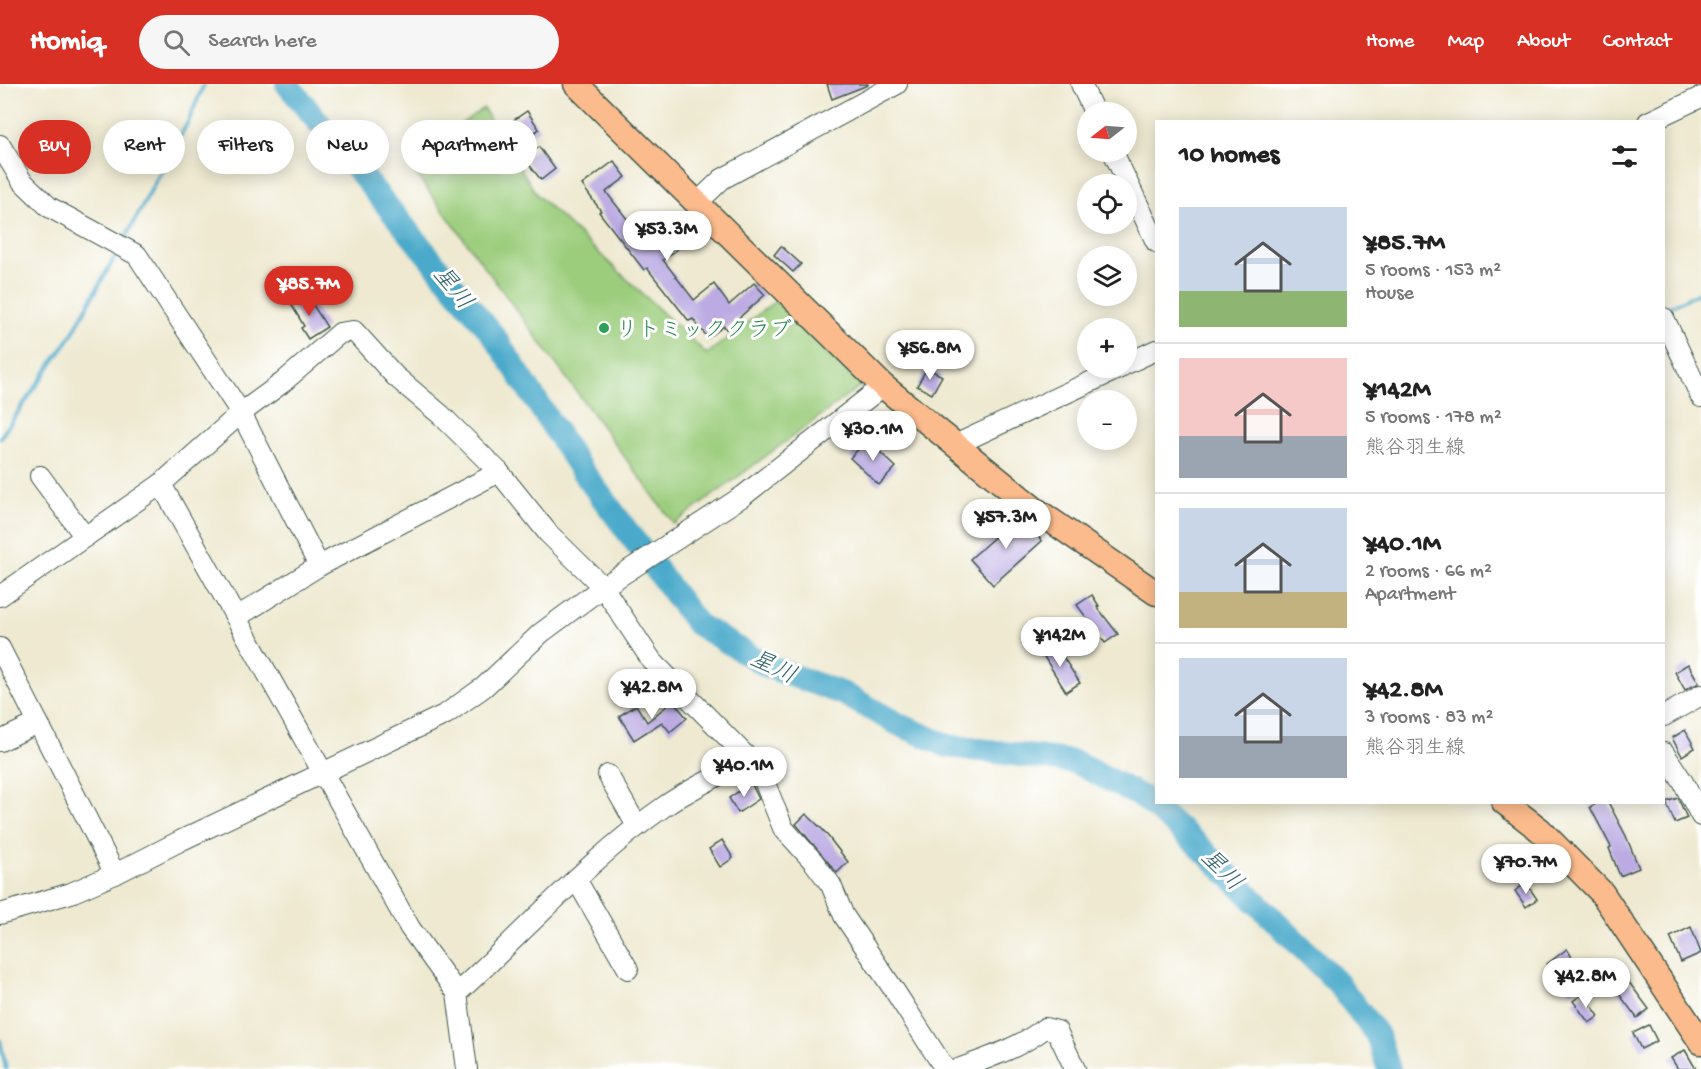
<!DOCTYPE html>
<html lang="en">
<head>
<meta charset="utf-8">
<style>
	body { margin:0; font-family:"Gochi Hand","Klee One",sans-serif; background:#f6f6f6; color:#222; height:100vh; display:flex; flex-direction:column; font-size:22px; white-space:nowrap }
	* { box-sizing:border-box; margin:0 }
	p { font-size:20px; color:#767676 }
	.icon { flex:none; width:33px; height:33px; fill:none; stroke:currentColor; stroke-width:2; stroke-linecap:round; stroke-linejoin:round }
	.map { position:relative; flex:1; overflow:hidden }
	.drawer { position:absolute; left:1155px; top:36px; width:510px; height:684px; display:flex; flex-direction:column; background:#fff; border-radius:0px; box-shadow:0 3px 15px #0003 }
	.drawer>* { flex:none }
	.banner { position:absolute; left:18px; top:36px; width:570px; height:54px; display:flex; gap:12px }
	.needle { width:39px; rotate:253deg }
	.controls { position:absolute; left:1077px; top:18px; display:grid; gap:12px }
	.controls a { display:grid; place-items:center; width:60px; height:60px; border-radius:50%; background:#fff; box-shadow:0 3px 15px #0003; font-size:30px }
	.price { position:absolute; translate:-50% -51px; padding:0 14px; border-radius:21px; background:#fff; color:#222; font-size:20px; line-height:39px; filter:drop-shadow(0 2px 3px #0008) }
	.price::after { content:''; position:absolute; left:50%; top:36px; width:18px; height:14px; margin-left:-9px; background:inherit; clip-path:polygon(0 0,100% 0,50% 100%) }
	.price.current { background:#d93025; color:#fff }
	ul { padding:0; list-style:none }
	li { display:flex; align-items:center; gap:18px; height:150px; padding:0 24px }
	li+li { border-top:2px solid #e0e0e0 }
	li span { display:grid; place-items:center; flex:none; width:168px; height:120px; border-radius:0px; color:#555 }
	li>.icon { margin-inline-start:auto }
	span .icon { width:72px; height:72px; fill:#fffc; stroke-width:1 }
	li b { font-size:26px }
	h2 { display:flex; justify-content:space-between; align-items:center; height:72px; padding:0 24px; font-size:26px }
	.pill { padding:0 21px; border-radius:27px; background:#fff; box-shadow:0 3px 15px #0003; font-size:21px; line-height:54px }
	.pill.current { background:#d93025; color:#fff }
	header { display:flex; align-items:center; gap:36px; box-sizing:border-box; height:84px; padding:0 30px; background:#d93025; color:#fff }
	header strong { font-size:28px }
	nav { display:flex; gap:33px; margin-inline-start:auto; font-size:21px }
	.search { width:420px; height:54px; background:#f6f6f6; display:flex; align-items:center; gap:15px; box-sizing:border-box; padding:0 21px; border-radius:33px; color:#767676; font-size:22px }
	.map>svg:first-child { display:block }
	.green { fill:#9ccd7d; stroke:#5e8558; stroke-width:1.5 }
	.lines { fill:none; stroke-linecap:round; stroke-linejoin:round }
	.stream { stroke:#4caacb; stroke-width:4 }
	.river { stroke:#4caacb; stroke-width:24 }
	.building { fill:#bcabe3 }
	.minor-casing { stroke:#3e574b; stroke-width:22 }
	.major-casing { stroke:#3e574b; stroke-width:27 }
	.minor { stroke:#fff; stroke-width:20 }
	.major { stroke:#fbbb8c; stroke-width:24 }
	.leisure-dot { fill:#2e9e5b; stroke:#fff; stroke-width:2 }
	.labels { text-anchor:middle; stroke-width:6; stroke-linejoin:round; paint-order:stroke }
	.leisure-label { font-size:22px; fill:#27864d; stroke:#fff; text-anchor:start }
	.water-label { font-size:24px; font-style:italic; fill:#2f6369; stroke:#fff }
</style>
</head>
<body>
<header>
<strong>Homiq</strong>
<div class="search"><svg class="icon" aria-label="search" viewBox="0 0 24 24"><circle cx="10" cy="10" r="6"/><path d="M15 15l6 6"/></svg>Search here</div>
<nav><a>Home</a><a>Map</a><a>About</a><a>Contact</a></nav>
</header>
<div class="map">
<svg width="1701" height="985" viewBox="0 0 1701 985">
	<rect width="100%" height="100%" fill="#fff"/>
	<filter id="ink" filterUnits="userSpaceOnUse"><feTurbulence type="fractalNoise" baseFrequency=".0167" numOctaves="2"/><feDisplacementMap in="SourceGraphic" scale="12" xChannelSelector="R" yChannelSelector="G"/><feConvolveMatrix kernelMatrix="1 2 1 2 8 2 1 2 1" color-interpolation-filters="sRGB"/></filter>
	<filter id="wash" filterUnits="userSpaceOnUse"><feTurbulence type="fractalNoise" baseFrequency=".008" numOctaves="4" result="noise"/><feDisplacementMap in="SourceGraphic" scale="24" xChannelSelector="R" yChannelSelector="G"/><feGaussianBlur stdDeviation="1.35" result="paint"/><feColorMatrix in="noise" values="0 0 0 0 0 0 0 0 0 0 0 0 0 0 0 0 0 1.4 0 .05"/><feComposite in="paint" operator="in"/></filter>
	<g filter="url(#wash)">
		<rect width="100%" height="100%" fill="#eee9d0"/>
		<!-- green -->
		<polygon class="green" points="483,24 537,111 707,270 775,217 861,302 674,440 408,79"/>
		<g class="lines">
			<!-- stream -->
			<g class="stream">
				<polyline points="123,158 189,36 204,0"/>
				<polyline points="1669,223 1701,208"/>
				<polyline points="0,354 71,252 118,167"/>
				<polyline points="0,956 6,985"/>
			</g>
			<!-- river -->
			<polyline class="river" points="287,0 494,252 580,384 697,540 769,583 844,610 898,640 948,662 1075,678 1144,714 1198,761 1337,898 1377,951 1389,985"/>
		</g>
		<g id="blocks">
			<!-- building -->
			<g class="building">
				<polygon points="827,0 868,0 868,1 832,15"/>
				<polygon points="527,27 539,45 524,56 511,38"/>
				<polygon points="539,63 555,85 541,96 524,74"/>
				<polygon points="614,77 626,93 606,108 649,163 673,145 684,160 663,176 694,216 714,200 729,221 754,199 765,211 726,245 724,242 708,254 693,235 689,237 647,184 644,186 599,128 601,127 582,101"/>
				<polygon points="781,162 801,180 793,188 774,171"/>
				<polygon points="306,210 327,243 308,255 301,244 304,242 291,220"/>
				<polygon points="927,284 942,292 932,310 917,302"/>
				<polygon points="867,356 896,383 879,401 850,374"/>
				<polygon points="1019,431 1042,457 993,501 970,475"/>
				<polygon points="1092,511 1099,522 1097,523 1118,550 1105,559 1077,521"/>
				<polygon points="1054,559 1080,599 1066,608 1041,568"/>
				<polygon points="1688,580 1699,599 1685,606 1675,588"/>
				<polygon points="646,588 656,598 634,612 627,601"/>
				<polygon points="673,617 687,634 670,648 662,638 634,656 619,632 636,621 647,638"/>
				<polygon points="1685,646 1695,664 1682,672 1672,654"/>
				<polygon points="751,699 759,715 738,729 729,714"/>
				<polygon points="1678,714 1687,734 1675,739 1666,718"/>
				<polygon points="1599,718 1608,718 1626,752 1639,784 1620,792 1609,764 1611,763 1590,723"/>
				<polygon points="806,730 823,746 848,778 837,789 796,740"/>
				<polygon points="722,756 733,774 720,783 709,765"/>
				<polygon points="1499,775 1508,786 1495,795 1486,784"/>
				<polygon points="1526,799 1537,815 1526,823 1515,807"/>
				<polygon points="1691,843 1701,869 1681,878 1670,853"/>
				<polygon points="1567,865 1586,897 1571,908 1558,888 1554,891 1547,880"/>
				<polygon points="1625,893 1649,925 1637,934 1613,902"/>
				<polygon points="1583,910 1599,932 1589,939 1573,917"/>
				<polygon points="1649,941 1657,957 1641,965 1633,949"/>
				<polygon points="1685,966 1696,985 1678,985 1671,974"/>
			</g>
		</g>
	</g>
	<g filter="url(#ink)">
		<use href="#blocks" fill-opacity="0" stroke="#3e574b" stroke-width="1.5"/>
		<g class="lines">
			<defs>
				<g id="minor">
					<polyline points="1081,0 1094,28"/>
					<polyline points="1648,38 1701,13"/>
					<polyline points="0,61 22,97 49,123 137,171 241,329 319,482"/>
					<polyline points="1113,68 1156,158"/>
					<polyline points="696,120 722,95 897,0"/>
					<polyline points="1664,234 1701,313"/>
					<polyline points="1126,280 1156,266"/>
					<polyline points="955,361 1120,284"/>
					<polyline points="40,392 85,453"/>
					<polyline points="161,400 410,844 457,909 467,985"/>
					<polyline points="0,512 161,400 241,329 282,299 340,249 354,247 395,292 441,331 499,388 548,449 603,503 652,577 749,675 763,694 783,744 813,777 831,801 844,832 896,909 945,985"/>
					<polyline points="237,533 319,482 499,388"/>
					<polyline points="0,564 115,790"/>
					<polyline points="1664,632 1701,611"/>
					<polyline points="0,657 38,639"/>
					<polyline points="1664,669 1683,698 1701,732"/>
					<polyline points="608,691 637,742"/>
					<polyline points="576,795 628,885"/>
					<polyline points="0,830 71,809 115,790 182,756 446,630 484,603 541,549 603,503 743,412 883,302"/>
					<path d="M457,909C526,847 588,775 665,722C691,704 721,691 749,675"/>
					<path d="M958,985C988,974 1019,964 1045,944L1057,947L1075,985"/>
				</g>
				<g id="major">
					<polyline points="576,0 883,302 1033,424 1156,509"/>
					<polyline points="1504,718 1540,746 1602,809 1701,958"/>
				</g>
			</defs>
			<!-- minor casing -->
			<use href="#minor" class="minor-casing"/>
			<!-- major casing -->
			<use href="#major" class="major-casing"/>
			<!-- minor -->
			<use href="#minor" class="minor"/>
			<!-- major -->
			<use href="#major" class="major"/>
		</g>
	</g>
	<!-- markers -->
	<circle class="leisure-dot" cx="604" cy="244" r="6"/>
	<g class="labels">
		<!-- leisure labels -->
		<g class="leisure-label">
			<text x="616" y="252">リトミッククラブ</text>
		</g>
		<!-- water labels -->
		<g class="water-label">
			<text transform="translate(454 203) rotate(51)" y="8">星川</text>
			<text transform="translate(774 582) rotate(25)" y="8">星川</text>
			<text transform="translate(1223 785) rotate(45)" y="8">星川</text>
		</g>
	</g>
</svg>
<div class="controls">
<a><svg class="needle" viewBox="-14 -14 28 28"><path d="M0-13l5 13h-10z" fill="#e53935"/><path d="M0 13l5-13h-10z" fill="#767676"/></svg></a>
<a><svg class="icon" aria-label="locate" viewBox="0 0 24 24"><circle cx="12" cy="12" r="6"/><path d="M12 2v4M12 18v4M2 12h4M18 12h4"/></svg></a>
<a><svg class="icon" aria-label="layers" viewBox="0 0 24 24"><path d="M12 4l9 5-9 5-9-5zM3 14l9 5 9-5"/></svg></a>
<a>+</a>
<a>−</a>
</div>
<b class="price" style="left:667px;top:178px">¥53.3M</b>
<b class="price current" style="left:309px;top:233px">¥85.7M</b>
<b class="price" style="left:930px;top:297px">¥56.8M</b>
<b class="price" style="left:873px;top:378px">¥30.1M</b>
<b class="price" style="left:1006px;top:466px">¥57.3M</b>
<b class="price" style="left:1060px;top:584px">¥142M</b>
<b class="price" style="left:652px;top:636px">¥42.8M</b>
<b class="price" style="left:744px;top:714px">¥40.1M</b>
<b class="price" style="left:1526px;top:811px">¥70.7M</b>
<b class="price" style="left:1586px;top:925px">¥42.8M</b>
<div class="banner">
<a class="pill current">Buy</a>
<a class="pill">Rent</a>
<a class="pill">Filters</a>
<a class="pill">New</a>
<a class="pill">Apartment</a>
</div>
<section class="drawer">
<h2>10 homes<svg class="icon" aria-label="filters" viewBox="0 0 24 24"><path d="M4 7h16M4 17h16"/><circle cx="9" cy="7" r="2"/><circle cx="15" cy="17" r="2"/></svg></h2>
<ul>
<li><span style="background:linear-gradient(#c9d6e8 70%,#8fb573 0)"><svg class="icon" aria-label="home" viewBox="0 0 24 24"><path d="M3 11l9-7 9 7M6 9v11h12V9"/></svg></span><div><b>¥85.7M</b><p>5 rooms · 153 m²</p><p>House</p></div></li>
<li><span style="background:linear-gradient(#f6c9c9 65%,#9aa5b1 0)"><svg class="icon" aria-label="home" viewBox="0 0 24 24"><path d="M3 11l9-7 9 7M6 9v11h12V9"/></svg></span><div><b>¥142M</b><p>5 rooms · 178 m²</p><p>熊谷羽生線</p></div></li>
<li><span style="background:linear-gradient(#c9d6e8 70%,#c2b280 0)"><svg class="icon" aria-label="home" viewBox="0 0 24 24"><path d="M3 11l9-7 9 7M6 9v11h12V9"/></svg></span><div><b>¥40.1M</b><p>2 rooms · 66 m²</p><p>Apartment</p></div></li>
<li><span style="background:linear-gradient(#c9d6e8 65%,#9aa5b1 0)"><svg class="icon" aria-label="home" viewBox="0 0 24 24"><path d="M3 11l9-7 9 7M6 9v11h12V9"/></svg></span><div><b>¥42.8M</b><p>3 rooms · 83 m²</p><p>熊谷羽生線</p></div></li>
</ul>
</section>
</div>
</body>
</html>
